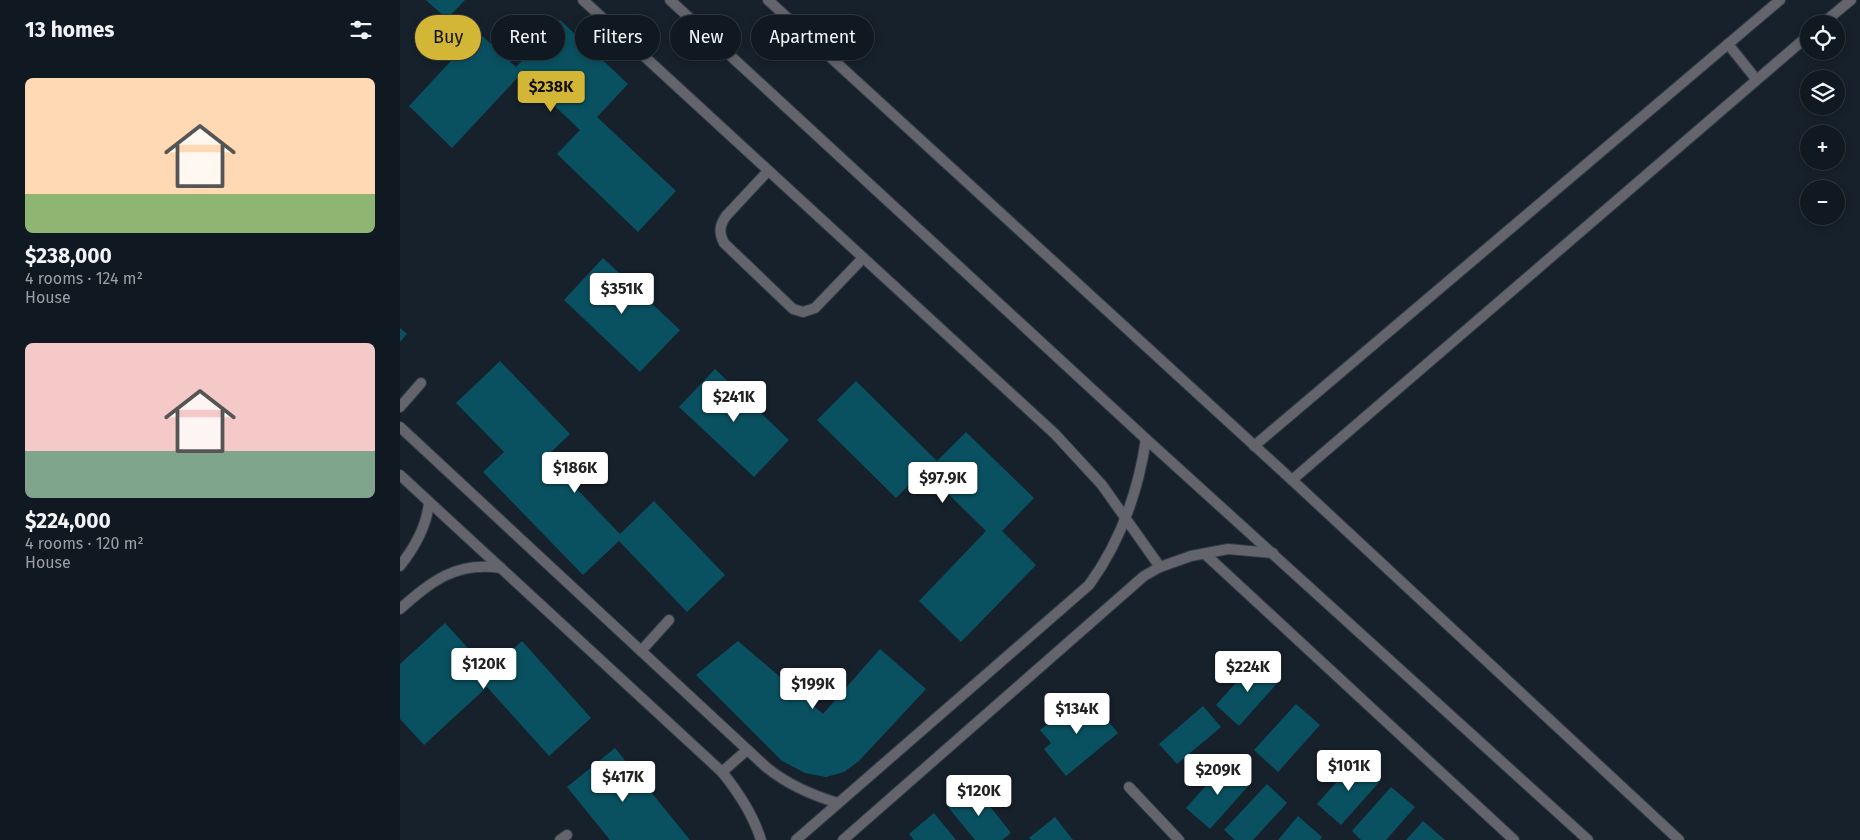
<!DOCTYPE html>
<html lang="en">
<head>
<meta charset="utf-8">
<style>
	body { margin:0; font-family:"Fira Sans",sans-serif; background:#1e262e; color:#f1f3f6; height:100vh; display:flex; flex-direction:column; font-size:19px; white-space:nowrap }
	* { box-sizing:border-box; margin:0 }
	p { font-size:16px; color:#9ca0a5 }
	.icon { flex:none; width:28px; height:28px; fill:none; stroke:currentColor; stroke-width:2; stroke-linecap:round; stroke-linejoin:round }
	.map { position:relative; flex:1; overflow:hidden }
	.drawer { display:flex; flex-direction:column; background:#101921; width:400px }
	.drawer>* { flex:none }
	.guide { position:absolute; left:15px; top:15px; width:475px; height:45px; display:flex; gap:10px }
	.buttons { position:absolute; left:1400px; top:15px; display:grid; gap:10px }
	.buttons a { display:grid; place-items:center; width:45px; height:45px; border-radius:50%; background:#101921; box-shadow:0 2px 8px #0003,0 0 0 1px #30383f; font-size:25px }
	.price { position:absolute; translate:-50% -42px; padding:0 11px; border-radius:5px; background:#fff; color:#222; font-size:16px; line-height:32px; filter:drop-shadow(0 1px 2px #0008) }
	.price::after { content:''; position:absolute; left:50%; top:30px; width:15px; height:11px; margin-left:-8px; background:inherit; clip-path:polygon(0 0,100% 0,50% 100%) }
	.price.current { background:#d3b635; color:#111 }
	ul { padding:0; list-style:none }
	li { display:grid; align-content:center; gap:10px; height:265px; padding:0 25px }
	li span { display:grid; place-items:center; height:155px; border-radius:8px; color:#555 }
	li>.icon { margin-inline-start:auto }
	span .icon { width:90px; height:90px; fill:#fffc; stroke-width:1 }
	li b { font-size:21px }
	h2 { display:flex; justify-content:space-between; align-items:center; height:60px; padding:0 25px; font-size:21px }
	.tag { padding:0 18px; border-radius:22px; background:#101921; box-shadow:0 2px 8px #0003,0 0 0 1px #30383f; font-size:18px; line-height:45px }
	.tag.current { background:#d3b635; color:#111 }
	main { display:flex; flex:1; min-height:0 }
	.map>svg:first-child { display:block }
	.building { fill:#095161 }
	.lines { fill:none; stroke-linecap:round; stroke-linejoin:round }
	.service-casing { stroke:#313b46; stroke-width:12 }
	.minor-casing { stroke:#313b46; stroke-width:12 }
	.tertiary-casing { stroke:#313b46; stroke-width:12 }
	.service { stroke:#63646c; stroke-width:10 }
	.minor { stroke:#63646c; stroke-width:10 }
	.tertiary { stroke:#63646c; stroke-width:10 }
</style>
</head>
<body>
<main>
<section class="drawer">
<h2>13 homes<svg class="icon" aria-label="filters" viewBox="0 0 24 24"><path d="M4 7h16M4 17h16"/><circle cx="9" cy="7" r="2"/><circle cx="15" cy="17" r="2"/></svg></h2>
<ul>
<li><span style="background:linear-gradient(#ffd9b3 75%,#8fb573 0)"><svg class="icon" aria-label="home" viewBox="0 0 24 24"><path d="M3 11l9-7 9 7M6 9v11h12V9"/></svg></span><div><b>$238,000</b><p>4 rooms · 124 m²</p><p>House</p></div></li>
<li><span style="background:linear-gradient(#f6c9c9 70%,#7fa58c 0)"><svg class="icon" aria-label="home" viewBox="0 0 24 24"><path d="M3 11l9-7 9 7M6 9v11h12V9"/></svg></span><div><b>$224,000</b><p>4 rooms · 120 m²</p><p>House</p></div></li>
</ul>
</section>
<div class="map">
<svg width="1460" height="840" viewBox="0 0 1460 840">
	<rect width="100%" height="100%" fill="#16212c"/>
	<!-- building -->
	<g class="building">
		<polygon points="26,0 65,0 47,19"/>
		<polygon points="160,20 228,84 197,117 276,191 238,232 157,154 180,130 121,74 52,148 9,106 78,32 116,67"/>
		<polygon points="203,258 280,330 240,372 164,300"/>
		<polygon points="0,328 7,334 0,342"/>
		<polygon points="100,361 170,434 146,457 220,534 254,501 325,575 287,612 219,541 183,575 83,472 104,452 56,403"/>
		<polygon points="315,369 389,440 354,477 279,407"/>
		<polygon points="456,381 537,461 566,432 634,498 602,531 636,565 561,642 519,601 586,531 524,470 496,498 417,420"/>
		<polygon points="45,623 89,671 122,641 191,718 149,756 87,687 24,745 0,719 0,664"/>
		<polygon points="338,641 423,714 480,649 526,689 459,761 444,772 426,777 405,773 382,761 296,675"/>
		<polygon points="856,660 879,681 839,726 816,705"/>
		<polygon points="685,694 718,733 666,776 644,749 651,743 640,730"/>
		<polygon points="896,704 920,725 878,772 854,750"/>
		<polygon points="803,706 821,727 777,764 759,744"/>
		<polygon points="215,748 290,840 210,840 167,787"/>
		<polygon points="957,759 981,780 941,825 917,804"/>
		<polygon points="826,763 850,784 810,829 786,808"/>
		<polygon points="867,784 887,803 853,840 835,840 824,830"/>
		<polygon points="574,786 611,833 602,840 575,840 548,807"/>
		<polygon points="991,787 1015,807 986,840 961,840 952,831"/>
		<polygon points="534,813 556,840 514,840 509,834"/>
		<polygon points="898,816 922,837 920,840 878,840"/>
		<polygon points="655,817 673,840 631,840 629,838"/>
		<polygon points="1023,821 1045,840 1006,840"/>
	</g>
	<g class="lines">
		<defs>
			<g id="service">
				<path d="M368,171L326,216C319,226 319,233 324,243L393,309L403,312L415,308L463,258"/>
				<polyline points="0,407 21,383"/>
				<polyline points="241,651 269,620"/>
				<polyline points="729,787 779,840"/>
				<polyline points="160,840 167,835"/>
			</g>
			<g id="minor">
				<polyline points="183,0 655,434 702,485 760,567"/>
				<polyline points="1422,24 1451,0"/>
				<polyline points="1328,44 1356,79"/>
				<path d="M0,427L366,767C388,785 411,795 438,803"/>
				<polyline points="854,446 1380,0"/>
				<path d="M0,475L322,772C339,793 353,814 361,840"/>
				<polyline points="892,480 1409,35"/>
				<polyline points="805,554 1114,840"/>
				<path d="M0,566C15,547 27,526 29,502"/>
				<path d="M0,609C32,581 56,561 101,568"/>
				<polyline points="322,772 347,750"/>
				<path d="M396,840L689,585C721,541 738,493 746,439"/>
				<polyline points="443,840 744,576 760,567 791,556 828,549 873,553"/>
			</g>
			<g id="tertiary">
				<polyline points="270,0 746,439 1188,840"/>
				<polyline points="368,0 892,480 1279,840"/>
			</g>
		</defs>
		<!-- service casing -->
		<use href="#service" class="service-casing"/>
		<!-- minor casing -->
		<use href="#minor" class="minor-casing"/>
		<!-- tertiary casing -->
		<use href="#tertiary" class="tertiary-casing"/>
		<!-- service -->
		<use href="#service" class="service"/>
		<!-- minor -->
		<use href="#minor" class="minor"/>
		<!-- tertiary -->
		<use href="#tertiary" class="tertiary"/>
	</g>
</svg>
<div class="buttons">
<a><svg class="icon" aria-label="locate" viewBox="0 0 24 24"><circle cx="12" cy="12" r="6"/><path d="M12 2v4M12 18v4M2 12h4M18 12h4"/></svg></a>
<a><svg class="icon" aria-label="layers" viewBox="0 0 24 24"><path d="M12 4l9 5-9 5-9-5zM3 14l9 5 9-5"/></svg></a>
<a>+</a>
<a>−</a>
</div>
<b class="price current" style="left:151px;top:113px">$238K</b>
<b class="price" style="left:222px;top:315px">$351K</b>
<b class="price" style="left:334px;top:423px">$241K</b>
<b class="price" style="left:175px;top:494px">$186K</b>
<b class="price" style="left:543px;top:504px">$97.9K</b>
<b class="price" style="left:84px;top:690px">$120K</b>
<b class="price" style="left:848px;top:693px">$224K</b>
<b class="price" style="left:413px;top:710px">$199K</b>
<b class="price" style="left:677px;top:735px">$134K</b>
<b class="price" style="left:949px;top:792px">$101K</b>
<b class="price" style="left:818px;top:796px">$209K</b>
<b class="price" style="left:223px;top:803px">$417K</b>
<b class="price" style="left:579px;top:817px">$120K</b>
<div class="guide">
<a class="tag current">Buy</a>
<a class="tag">Rent</a>
<a class="tag">Filters</a>
<a class="tag">New</a>
<a class="tag">Apartment</a>
</div>
</div>
</main>
</body>
</html>
